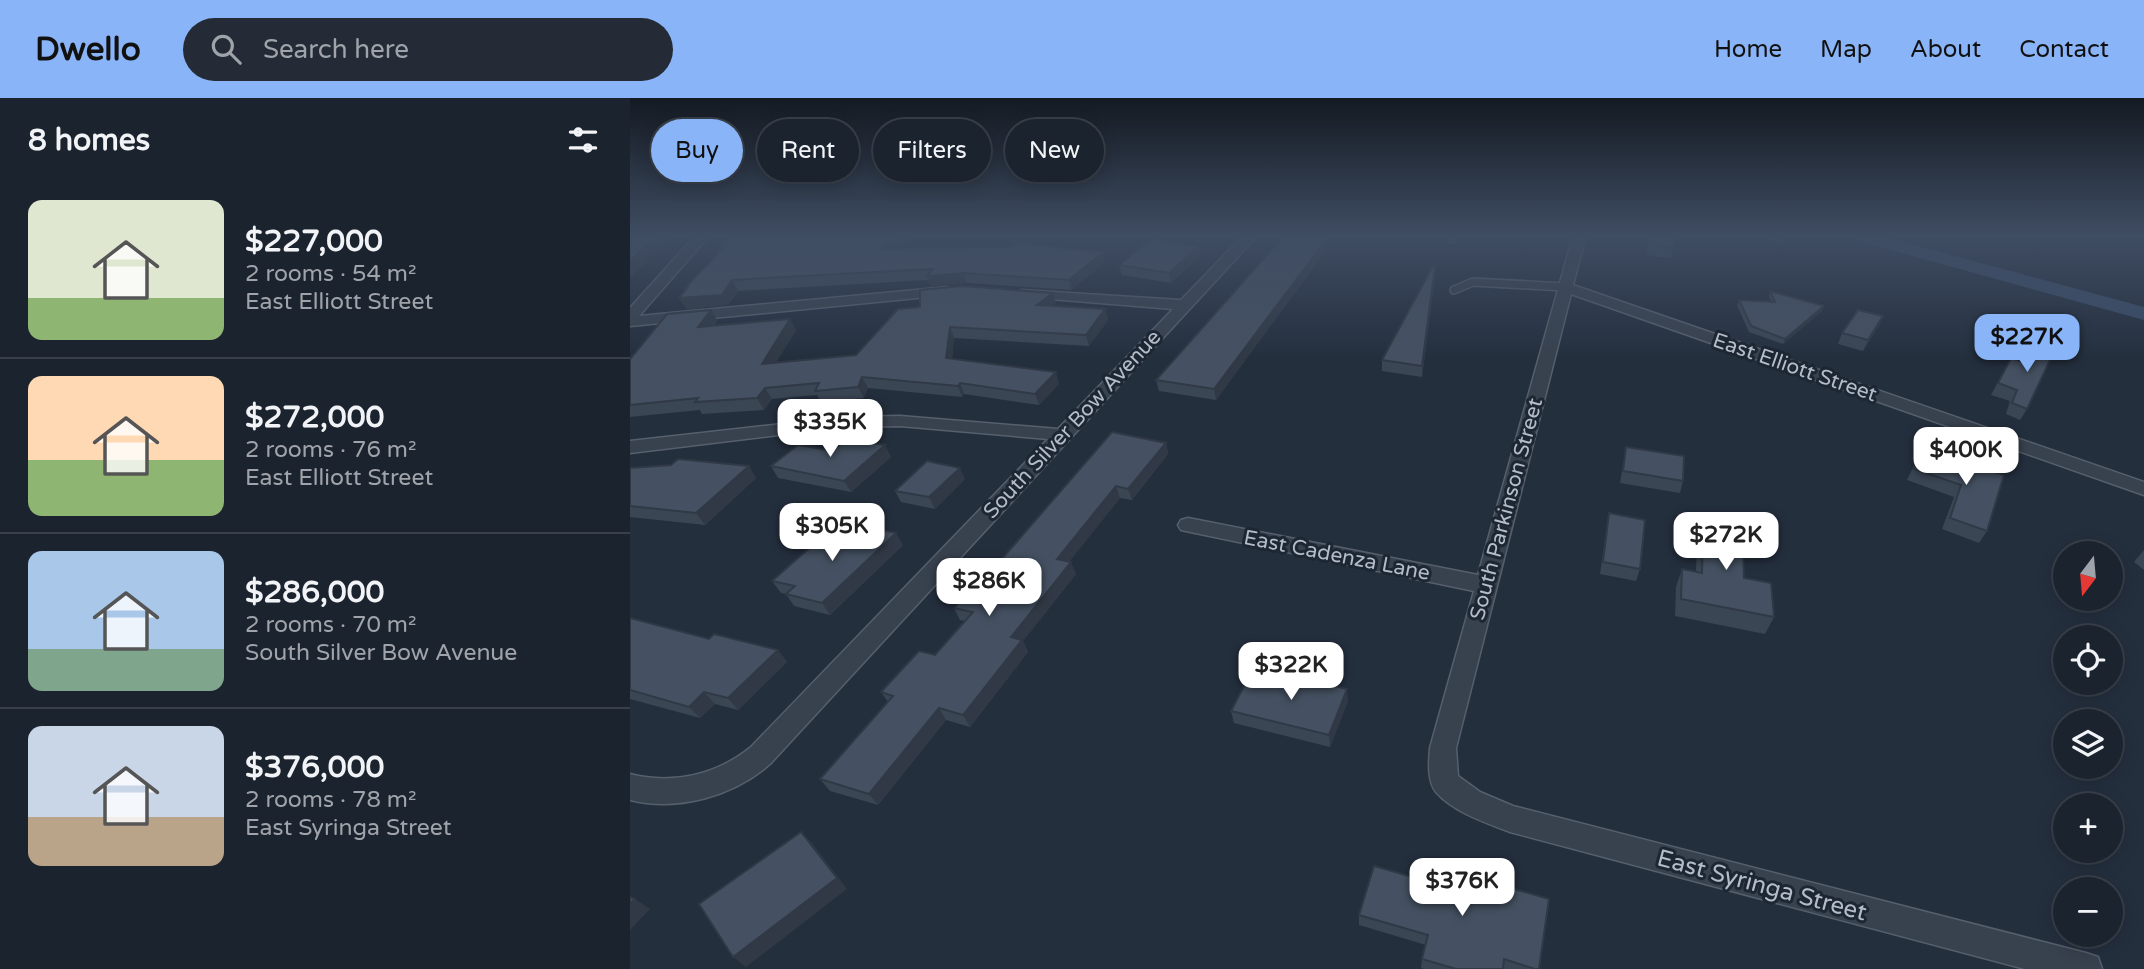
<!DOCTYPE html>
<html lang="en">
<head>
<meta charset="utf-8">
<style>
	body { margin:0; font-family:"Varela Round",sans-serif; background:#242b36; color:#f1f3f6; height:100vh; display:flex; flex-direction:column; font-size:26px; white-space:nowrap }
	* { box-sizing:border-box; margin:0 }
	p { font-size:23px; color:#a0a4aa }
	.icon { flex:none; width:38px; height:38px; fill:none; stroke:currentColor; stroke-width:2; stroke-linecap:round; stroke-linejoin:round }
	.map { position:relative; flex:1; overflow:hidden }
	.side { display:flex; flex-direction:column; background:#1b232e; width:630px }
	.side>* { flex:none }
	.top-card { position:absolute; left:21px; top:21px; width:665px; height:63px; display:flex; gap:14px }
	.needle { width:46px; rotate:196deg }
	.tools { position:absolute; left:1423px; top:443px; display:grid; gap:14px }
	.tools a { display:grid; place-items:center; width:70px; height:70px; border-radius:50%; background:#1b232e; box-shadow:0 4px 18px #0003,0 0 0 2px #39404a; font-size:35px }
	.price { position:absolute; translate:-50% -60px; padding:0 16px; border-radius:14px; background:#fff; color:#222; font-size:23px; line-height:46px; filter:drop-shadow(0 2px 4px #0008) }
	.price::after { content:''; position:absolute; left:50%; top:42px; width:21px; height:16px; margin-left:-10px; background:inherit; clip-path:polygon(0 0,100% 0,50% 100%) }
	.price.active { background:#8ab4f8; color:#111 }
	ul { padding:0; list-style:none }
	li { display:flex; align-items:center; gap:21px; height:175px; padding:0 28px }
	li+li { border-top:2px solid #39404a }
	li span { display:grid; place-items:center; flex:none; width:196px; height:140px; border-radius:14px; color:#555 }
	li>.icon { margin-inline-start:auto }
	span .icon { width:84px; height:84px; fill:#fffc; stroke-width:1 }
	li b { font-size:30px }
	h2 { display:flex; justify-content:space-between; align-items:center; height:84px; padding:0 28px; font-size:30px }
	.pill { padding:0 24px; border-radius:32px; background:#1b232e; box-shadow:0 4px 18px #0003,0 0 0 2px #39404a; font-size:24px; line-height:63px }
	.pill.active { background:#8ab4f8; color:#111 }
	header { display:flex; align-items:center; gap:42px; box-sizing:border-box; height:98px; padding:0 35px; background:#8ab4f8; color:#111 }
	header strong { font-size:33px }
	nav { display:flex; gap:38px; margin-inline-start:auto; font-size:24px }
	.search { width:490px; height:63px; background:#242b36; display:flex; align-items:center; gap:18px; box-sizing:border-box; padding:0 24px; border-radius:38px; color:#a0a4aa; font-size:26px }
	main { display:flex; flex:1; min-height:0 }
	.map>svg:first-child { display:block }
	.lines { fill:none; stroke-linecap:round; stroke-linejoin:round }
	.canal { fill:#394c67; fill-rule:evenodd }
	.service-casing { stroke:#565f6c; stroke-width:10 }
	.minor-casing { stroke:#565f6c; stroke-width:3 }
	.service { stroke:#38414e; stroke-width:7 }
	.minor { fill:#38414e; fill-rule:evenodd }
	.wall { fill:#3b4654 }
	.shaded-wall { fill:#303945 }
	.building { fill:#455162; stroke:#303945; stroke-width:2 }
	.labels { text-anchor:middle; stroke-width:6; stroke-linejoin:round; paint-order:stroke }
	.street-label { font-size:21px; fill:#b4bcc9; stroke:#1d2633 }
	.near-street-label { font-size:24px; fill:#b4bcc9; stroke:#1d2633 }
</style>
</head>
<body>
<header>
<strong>Dwello</strong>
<div class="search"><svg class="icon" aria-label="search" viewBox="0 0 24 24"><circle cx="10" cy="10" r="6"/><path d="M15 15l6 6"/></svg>Search here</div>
<nav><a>Home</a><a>Map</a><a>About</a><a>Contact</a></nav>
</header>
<main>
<section class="side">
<h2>8 homes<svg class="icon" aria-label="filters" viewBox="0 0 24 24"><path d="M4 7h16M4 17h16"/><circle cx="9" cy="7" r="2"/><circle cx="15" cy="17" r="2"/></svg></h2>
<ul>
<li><span style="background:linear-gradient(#dfe7d0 70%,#8fb573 0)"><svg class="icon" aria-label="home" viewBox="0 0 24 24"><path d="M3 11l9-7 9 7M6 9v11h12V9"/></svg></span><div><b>$227,000</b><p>2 rooms · 54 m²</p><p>East Elliott Street</p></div></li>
<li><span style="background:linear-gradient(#ffd9b3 60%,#8fb573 0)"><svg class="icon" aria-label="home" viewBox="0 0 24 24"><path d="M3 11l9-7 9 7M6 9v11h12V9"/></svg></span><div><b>$272,000</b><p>2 rooms · 76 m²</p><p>East Elliott Street</p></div></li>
<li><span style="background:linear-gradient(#a9c7e8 70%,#7fa58c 0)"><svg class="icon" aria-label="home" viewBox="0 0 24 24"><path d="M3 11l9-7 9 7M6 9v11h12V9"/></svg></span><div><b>$286,000</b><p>2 rooms · 70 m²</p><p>South Silver Bow Avenue</p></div></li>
<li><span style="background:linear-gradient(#c9d6e8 65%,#b9a48a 0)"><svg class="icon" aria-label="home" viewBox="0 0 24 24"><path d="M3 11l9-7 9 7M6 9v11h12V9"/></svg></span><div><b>$376,000</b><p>2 rooms · 78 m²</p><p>East Syringa Street</p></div></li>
</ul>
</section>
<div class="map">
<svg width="1514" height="871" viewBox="0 0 1514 871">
	<rect width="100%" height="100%" fill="#242f3e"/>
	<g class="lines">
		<!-- canal -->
		<polygon class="canal" points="1223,138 1251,138 1514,209 1514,222 1225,142"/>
		<defs>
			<g id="service">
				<polyline points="820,138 821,141"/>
				<polyline points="1143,138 1150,140"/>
				<polyline points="824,192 843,184 935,189"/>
			</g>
			<g id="minor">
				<polygon points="65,138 79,138 9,218 318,189 325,193 318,197 0,228 0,210"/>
				<path d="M613,138H627L140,666C104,698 47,714 0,702V676C42,687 87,677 121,649L418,341L270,328L215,329L0,355V343L215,319L270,318L428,331L543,211L396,199L391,198L389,195L391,192L551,202Z"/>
				<path d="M943,138H956L943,187L1514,384V397L941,196L826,650L828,678L850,694L883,708L1456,855L1468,859L1472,871H1395L880,734C857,725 823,714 806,694C797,683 799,663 800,650L844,493L551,432L548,427L551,422L558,420L848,477Z"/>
			</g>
		</defs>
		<!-- service casing -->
		<use href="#service" class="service-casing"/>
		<!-- minor casing -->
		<use href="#minor" class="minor-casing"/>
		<!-- service -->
		<use href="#service" class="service"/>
		<!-- minor -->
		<use href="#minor" class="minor"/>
	</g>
	<!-- wall -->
	<g class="wall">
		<polygon points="101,138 290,138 270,150 475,164 441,192 337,185 301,189 298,182 108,193 98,207 56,211 55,193 54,191 91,152 89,149"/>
		<polygon points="699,138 700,147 586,302 529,293 526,282"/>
		<polygon points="1019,138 1045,138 1041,160 1017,157"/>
		<polygon points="569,148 570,158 541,185 492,177 489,167"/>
		<polygon points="805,178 792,279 752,273 752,262"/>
		<polygon points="1140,193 1192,213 1153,246 1119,234 1107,207 1109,202 1141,203 1139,198"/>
		<polygon points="426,205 422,208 475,211 478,222 459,248 324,240 322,260 429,286 409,307 334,296 332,299 238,290 234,300 191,304 187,297 142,301 134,312 72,316 70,312 0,319 0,261 87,222 84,228 166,232 146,264 226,257 268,211"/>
		<polygon points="1253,218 1248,229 1233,253 1208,246 1212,235"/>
		<polygon points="1404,243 1397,311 1390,322 1376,316 1380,303 1361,297 1381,260 1394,264 1398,254"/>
		<polygon points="536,345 538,356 502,402 490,400 439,463 446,476 393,543 398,554 340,629 316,622 248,707 200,693 190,681 258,604 251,594 305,557 335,523 330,522 324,510 351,485"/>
		<polygon points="996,349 1053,383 1050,395 990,385"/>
		<polygon points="1292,351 1374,377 1357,433 1349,445 1312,431 1324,399 1277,382"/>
		<polygon points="202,353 261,359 221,394 148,380 141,368"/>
		<polygon points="0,370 126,380 75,427 0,419"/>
		<polygon points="335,381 305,411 271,404 265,393"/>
		<polygon points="979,415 1010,471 1006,483 970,476 977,427"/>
		<polygon points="1073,417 1114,480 1144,519 1135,536 1045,518 1046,489 1052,471 1066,474 1067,434"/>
		<polygon points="210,442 273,447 200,517 164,508 156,496 151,495 142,483"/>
		<polygon points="1514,452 1514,472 1504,464"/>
		<polygon points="0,520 79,541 148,552 157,564 108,612 85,606 70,620 0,601"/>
		<polygon points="718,603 700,649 604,625 601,613"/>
		<polygon points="729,817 909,871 794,871 791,870 792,861 796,847 729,827"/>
	</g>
	<!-- shaded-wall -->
	<g class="shaded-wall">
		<polygon points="27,138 43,138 0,180 0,163"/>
		<polygon points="270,138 290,138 254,160 250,150"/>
		<polygon points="699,138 700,147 586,302 584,291"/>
		<polygon points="569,148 570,158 541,185 539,175"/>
		<polygon points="473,154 475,164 441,192 439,182"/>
		<polygon points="805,168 805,178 792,279 792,268"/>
		<polygon points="333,175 337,185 301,189 297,178"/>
		<polygon points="102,182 108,193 98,207 56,211 49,200"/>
		<polygon points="423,195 426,205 411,218 407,207"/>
		<polygon points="1194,208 1192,213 1153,246 1155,241"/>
		<polygon points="475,211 478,222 459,248 456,237"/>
		<polygon points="81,212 87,222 75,240 68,229"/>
		<polygon points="1253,218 1248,229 1233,253 1238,242"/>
		<polygon points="160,221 166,232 139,277 132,266"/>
		<polygon points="320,229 324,240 321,271 316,260"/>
		<polygon points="426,274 429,286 409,307 405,296"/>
		<polygon points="232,279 238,290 234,300 228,289"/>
		<polygon points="330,285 334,296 332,299 328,288"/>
		<polygon points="135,290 142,301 134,312 127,300"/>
		<polygon points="536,345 538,356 502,402 498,391"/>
		<polygon points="255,347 261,359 221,394 214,383"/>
		<polygon points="119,368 126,380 75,427 66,415"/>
		<polygon points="330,370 335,381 305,411 299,399"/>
		<polygon points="486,388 490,400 432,473 427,461"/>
		<polygon points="266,435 273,447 200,517 192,505"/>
		<polygon points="441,464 446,476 393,543 398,554 340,629 333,617 381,539"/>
		<polygon points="148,552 157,564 108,612 98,600"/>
		<polygon points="717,591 718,603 700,649 699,637"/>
		<polygon points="74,594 85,606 70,620 59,609"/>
		<polygon points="309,610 316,622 248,707 239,696"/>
		<polygon points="171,734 182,745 217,791 116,869 103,859"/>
		<polygon points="5,801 20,811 0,832 0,806"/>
	</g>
	<!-- building -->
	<g class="building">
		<polygon points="0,138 27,138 0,163"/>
		<polygon points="101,138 270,138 250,150 382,149 388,145 473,154 439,182 333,175 297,178 303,171 102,182 92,197 49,200 57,190 54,191 94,149 89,149"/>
		<polygon points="654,138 699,138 584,291 526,282"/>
		<polygon points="1020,138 1045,138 1044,149 1019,147"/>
		<polygon points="521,141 569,148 539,175 489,167"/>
		<polygon points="803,168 805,168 792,268 752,262"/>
		<polygon points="333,188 423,195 407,207 475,211 456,237 320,229 316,260 426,274 405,296 330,285 328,288 232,279 228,289 185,293 189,285 135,290 127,300 65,304 68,300 0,307 0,261 37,216 81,212 68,229 160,221 132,266 226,257 268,211 290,209 290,192"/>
		<polygon points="1140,193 1194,208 1155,241 1121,228 1109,202 1145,204"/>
		<polygon points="1228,212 1253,218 1238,242 1212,235"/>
		<polygon points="1404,243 1426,249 1397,311 1382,305 1387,292 1368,285 1381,260 1397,265"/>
		<polygon points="482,334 536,345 498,391 486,388 427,461 441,464 381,539 392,542 333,617 309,610 239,696 190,681 263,598 251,594 289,553 305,557 343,514 324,510 347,484 351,485"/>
		<polygon points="217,341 255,347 214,383 141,368 168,347 202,353"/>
		<polygon points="996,349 1054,358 1053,383 993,373"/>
		<polygon points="1292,351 1374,377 1357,433 1320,420 1331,387 1284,371"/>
		<polygon points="48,361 119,368 66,415 0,408 0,370 41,367"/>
		<polygon points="297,363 330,370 299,399 265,393"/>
		<polygon points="979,415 1015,422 1010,471 973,464"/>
		<polygon points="1073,417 1112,424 1114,480 1141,485 1144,519 1051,501 1052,471 1072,475"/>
		<polygon points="227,426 266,435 192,505 156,496 165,488 142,483 193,438 210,442"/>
		<polygon points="0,520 79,541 84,536 148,552 98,600 74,594 59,609 0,592"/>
		<polygon points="621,575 650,582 653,575 717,591 699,637 601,613"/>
		<polygon points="171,734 207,780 103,859 69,806"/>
		<polygon points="744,768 811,787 815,771 919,801 909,871 905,871 874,861 873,871 826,871 792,861 798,837 729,817"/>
		<polygon points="0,799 5,801 0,806"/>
	</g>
	<!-- sky -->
	<linearGradient id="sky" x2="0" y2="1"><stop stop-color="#141a22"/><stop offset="0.53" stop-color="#3f4d63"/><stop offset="1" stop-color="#3f4d63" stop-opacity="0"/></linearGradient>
	<rect width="1514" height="260" fill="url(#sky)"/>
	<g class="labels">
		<!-- street labels -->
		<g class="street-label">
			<text transform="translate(1165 269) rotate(19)" y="7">East Elliott Street</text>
			<text transform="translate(442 326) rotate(-47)" y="7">South Silver Bow Avenue</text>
			<text transform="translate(876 411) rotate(-75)" y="7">South Parkinson Street</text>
			<text transform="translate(707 457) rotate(11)" y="7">East Cadenza Lane</text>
		</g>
		<!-- near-street labels -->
		<g class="near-street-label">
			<text transform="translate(1132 787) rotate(15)" y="8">East Syringa Street</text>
		</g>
	</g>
</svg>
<div class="tools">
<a><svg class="needle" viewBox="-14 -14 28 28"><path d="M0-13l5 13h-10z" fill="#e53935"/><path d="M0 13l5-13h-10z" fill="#a0a4aa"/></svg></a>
<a><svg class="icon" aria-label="locate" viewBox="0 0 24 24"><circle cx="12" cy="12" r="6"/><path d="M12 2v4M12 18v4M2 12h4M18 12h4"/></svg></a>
<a><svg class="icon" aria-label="layers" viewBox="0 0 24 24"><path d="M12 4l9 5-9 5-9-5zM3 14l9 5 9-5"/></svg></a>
<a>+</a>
<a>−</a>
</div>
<b class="price active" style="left:1397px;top:276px">$227K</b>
<b class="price" style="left:200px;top:361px">$335K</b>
<b class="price" style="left:1336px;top:389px">$400K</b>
<b class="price" style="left:202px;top:465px">$305K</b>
<b class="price" style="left:1096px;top:474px">$272K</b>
<b class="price" style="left:359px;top:520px">$286K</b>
<b class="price" style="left:661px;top:604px">$322K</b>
<b class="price" style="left:832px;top:820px">$376K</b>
<div class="top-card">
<a class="pill active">Buy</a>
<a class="pill">Rent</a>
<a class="pill">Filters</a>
<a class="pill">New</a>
</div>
</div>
</main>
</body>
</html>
